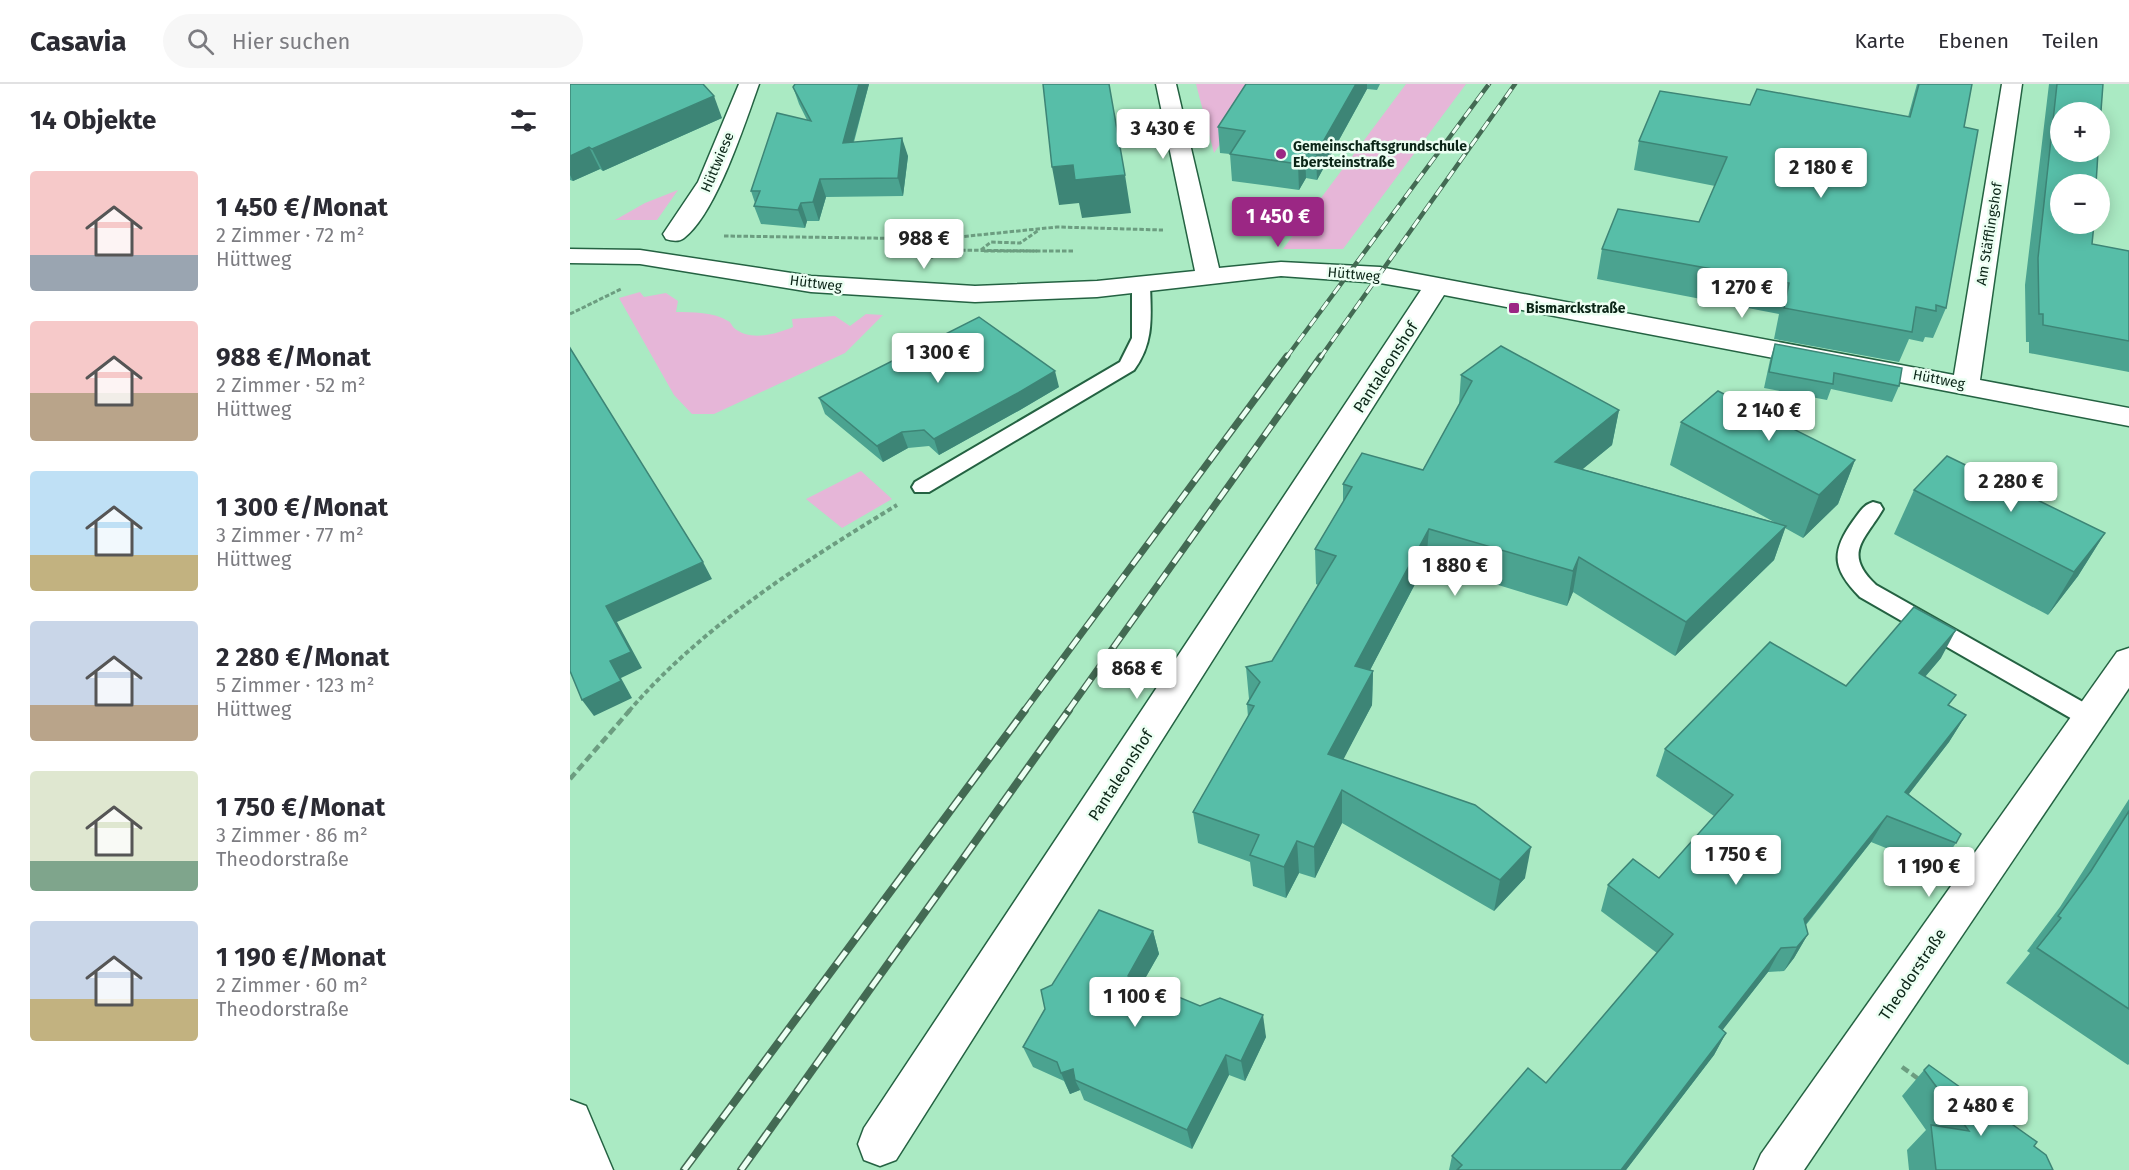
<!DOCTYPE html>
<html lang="de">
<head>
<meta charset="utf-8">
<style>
	body { margin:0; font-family:"Fira Sans",sans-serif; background:#f7f7f7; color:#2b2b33; height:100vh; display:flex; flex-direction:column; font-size:22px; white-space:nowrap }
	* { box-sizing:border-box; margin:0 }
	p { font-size:20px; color:#7c7c81 }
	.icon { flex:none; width:33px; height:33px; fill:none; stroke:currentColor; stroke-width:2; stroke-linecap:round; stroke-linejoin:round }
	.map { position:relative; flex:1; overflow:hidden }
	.drawer { display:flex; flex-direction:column; background:#fff; width:570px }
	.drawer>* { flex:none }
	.tools { position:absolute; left:1480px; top:18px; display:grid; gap:12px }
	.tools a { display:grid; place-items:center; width:60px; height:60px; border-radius:50%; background:#fff; box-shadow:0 3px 15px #0003; font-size:30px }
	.price { position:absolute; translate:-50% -51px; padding:0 14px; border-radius:6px; background:#fff; color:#222; font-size:20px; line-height:39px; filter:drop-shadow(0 2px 3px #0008) }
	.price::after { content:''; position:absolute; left:50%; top:36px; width:18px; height:14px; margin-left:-9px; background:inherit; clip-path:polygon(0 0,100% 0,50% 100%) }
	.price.current { background:#9b2784; color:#fff }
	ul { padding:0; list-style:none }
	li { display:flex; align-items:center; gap:18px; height:150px; padding:0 30px }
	li span { display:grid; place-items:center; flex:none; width:168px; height:120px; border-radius:6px; color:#555 }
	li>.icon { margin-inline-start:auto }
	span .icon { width:72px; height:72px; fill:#fffc; stroke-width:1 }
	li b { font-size:26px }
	h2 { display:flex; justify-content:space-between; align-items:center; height:72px; padding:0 30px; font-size:26px }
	header { display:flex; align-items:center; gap:36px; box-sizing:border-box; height:84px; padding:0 30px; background:#fff; border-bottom:2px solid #e1e1e2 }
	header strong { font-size:28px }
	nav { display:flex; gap:33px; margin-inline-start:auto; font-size:21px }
	.search { width:420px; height:54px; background:#f7f7f7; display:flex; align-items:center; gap:15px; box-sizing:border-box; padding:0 21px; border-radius:33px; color:#7c7c81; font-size:22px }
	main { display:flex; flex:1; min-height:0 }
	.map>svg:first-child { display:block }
	.green { fill:#e6b6d8 }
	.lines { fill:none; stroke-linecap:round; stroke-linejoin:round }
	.lane-casing { stroke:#246242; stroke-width:4 }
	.street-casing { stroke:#246242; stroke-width:3 }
	.primary-casing { stroke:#246242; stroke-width:3 }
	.path-far2 { stroke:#6c9d80; stroke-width:3; stroke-dasharray:4.5 2; stroke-linecap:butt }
	.path-far1 { stroke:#6c9d80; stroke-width:4; stroke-dasharray:5 3; stroke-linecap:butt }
	.path { stroke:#6c9d80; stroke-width:4.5; stroke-dasharray:8 4; stroke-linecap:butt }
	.lane { fill:#fff; fill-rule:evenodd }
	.street { fill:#fff; fill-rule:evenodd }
	.primary { fill:#fff; fill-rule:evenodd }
	.rail-far2-casing { stroke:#436a53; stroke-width:4.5 }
	.rail-far1-casing { stroke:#436a53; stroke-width:7 }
	.rail-casing { stroke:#436a53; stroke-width:8 }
	.rail-far2 { stroke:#ecfff3; stroke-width:3; stroke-dasharray:10; stroke-linecap:butt }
	.rail-far1 { stroke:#ecfff3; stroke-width:4.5; stroke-dasharray:13; stroke-linecap:butt }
	.rail { stroke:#ecfff3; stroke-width:5; stroke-dasharray:16; stroke-linecap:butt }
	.wall { fill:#4ba390 }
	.shaded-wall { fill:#3d8576 }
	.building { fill:#57bea8; stroke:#3d8576; stroke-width:1.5 }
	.poi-dot { fill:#9b2784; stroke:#ecfff3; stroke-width:2 }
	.labels { text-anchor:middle; stroke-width:5; stroke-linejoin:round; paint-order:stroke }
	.far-poi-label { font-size:14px; font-weight:bold; fill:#0b2517; stroke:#ecfff3; text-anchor:start }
	.far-street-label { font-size:14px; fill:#0b2517; stroke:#ecfff3 }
	.street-label { font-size:16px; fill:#0b2517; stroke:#ecfff3 }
</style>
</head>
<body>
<header>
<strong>Casavia</strong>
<div class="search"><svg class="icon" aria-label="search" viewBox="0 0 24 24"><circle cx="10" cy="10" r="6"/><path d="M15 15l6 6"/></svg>Hier suchen</div>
<nav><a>Karte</a><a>Ebenen</a><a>Teilen</a></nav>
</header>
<main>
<section class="drawer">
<h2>14 Objekte<svg class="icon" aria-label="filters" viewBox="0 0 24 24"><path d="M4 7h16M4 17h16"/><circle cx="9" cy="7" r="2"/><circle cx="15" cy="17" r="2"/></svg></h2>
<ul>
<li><span style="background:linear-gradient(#f6c9c9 70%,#9aa5b1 0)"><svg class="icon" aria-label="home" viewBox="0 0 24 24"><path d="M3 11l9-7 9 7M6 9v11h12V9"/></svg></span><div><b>1 450 €/Monat</b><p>2 Zimmer · 72 m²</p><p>Hüttweg</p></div></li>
<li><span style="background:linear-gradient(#f6c9c9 60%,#b9a48a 0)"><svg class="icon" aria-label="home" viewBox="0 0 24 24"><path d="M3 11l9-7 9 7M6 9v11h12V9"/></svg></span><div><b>988 €/Monat</b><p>2 Zimmer · 52 m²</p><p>Hüttweg</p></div></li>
<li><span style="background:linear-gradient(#bfe0f5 70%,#c2b280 0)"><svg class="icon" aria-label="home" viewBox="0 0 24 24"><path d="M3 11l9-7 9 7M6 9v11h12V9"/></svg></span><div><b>1 300 €/Monat</b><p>3 Zimmer · 77 m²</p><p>Hüttweg</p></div></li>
<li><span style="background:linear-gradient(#c9d6e8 70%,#b9a48a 0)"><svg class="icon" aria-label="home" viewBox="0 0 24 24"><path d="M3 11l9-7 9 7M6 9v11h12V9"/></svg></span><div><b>2 280 €/Monat</b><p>5 Zimmer · 123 m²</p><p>Hüttweg</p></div></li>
<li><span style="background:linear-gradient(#dfe7d0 75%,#7fa58c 0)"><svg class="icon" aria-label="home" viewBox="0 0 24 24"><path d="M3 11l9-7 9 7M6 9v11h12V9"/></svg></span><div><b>1 750 €/Monat</b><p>3 Zimmer · 86 m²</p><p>Theodorstraße</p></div></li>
<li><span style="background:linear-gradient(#c9d6e8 65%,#c2b280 0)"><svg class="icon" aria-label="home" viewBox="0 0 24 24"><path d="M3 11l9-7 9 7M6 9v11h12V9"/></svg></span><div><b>1 190 €/Monat</b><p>2 Zimmer · 60 m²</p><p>Theodorstraße</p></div></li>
</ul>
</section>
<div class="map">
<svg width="1559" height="1086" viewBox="0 0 1559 1086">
	<rect width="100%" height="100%" fill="#aaeac3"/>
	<!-- green -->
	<g class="green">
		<polygon points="626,0 690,0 644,69"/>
		<polygon points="836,0 896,0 773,165 713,165"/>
		<polygon points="108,106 87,136 45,136 75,119"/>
		<path d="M70,208L74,213L96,209L108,217L106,228C122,228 144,228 158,237C161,238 162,242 164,244C181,258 206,250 223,243L222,235L265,232L280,242L296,230L313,231L275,269L144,330H122L104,311L49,214Z"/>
		<polygon points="291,387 322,415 272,444 236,415"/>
	</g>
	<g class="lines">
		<defs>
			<g id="lane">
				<path d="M571,196L580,201C581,233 584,259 564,286L359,408H345L342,403L345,398L550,278L562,254V201Z"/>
				<path d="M1303,418L1310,420L1313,425C1295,456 1272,469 1306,501L1527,626L1531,633L1527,640L1519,643L1511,640L1290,513C1263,486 1260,469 1283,437C1289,429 1293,421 1303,418Z"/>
			</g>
			<g id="street">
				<path d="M169,0H189C175,39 146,130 114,154C109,158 102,157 96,155L93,150L128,98Z"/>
				<polygon points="586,0 606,0 649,184 711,178 810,183 1384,291 1432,0 1452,0 1410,296 1559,324 1559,342 874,211 326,1076 310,1082 294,1076 288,1060 294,1044 851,206 810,199 711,192 527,213 405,218 241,208 70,180 0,179 0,165 70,166 241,192 405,202 527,197 625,187"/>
				<polygon points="1559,564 1559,604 1234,1086 1184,1086 1191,1070 1547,568"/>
			</g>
			<polygon id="primary" points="0,1016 16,1022 43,1086 0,1086"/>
		</defs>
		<!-- lane casing -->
		<use href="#lane" class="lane-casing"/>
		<!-- street casing -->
		<use href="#street" class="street-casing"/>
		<!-- primary casing -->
		<use href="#primary" class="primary-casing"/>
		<!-- path-far2 -->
		<g class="path-far2">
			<polyline points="154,152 369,155 487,143 593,146"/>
			<polyline points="411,166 421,158 450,159 469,146"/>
			<polyline points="414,167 504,167"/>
			<polyline points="361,174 373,166 468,167"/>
			<polyline points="0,230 51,205"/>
		</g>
		<!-- path-far1 -->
		<path class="path-far1" d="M59,627C132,542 232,479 327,421"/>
		<!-- path -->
		<g class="path">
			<polyline points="0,695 60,626"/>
			<polyline points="1332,983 1350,996"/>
		</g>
		<!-- lane -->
		<use href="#lane" class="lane"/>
		<!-- street -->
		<use href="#street" class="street"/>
		<!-- primary -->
		<use href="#primary" class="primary"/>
		<defs>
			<g id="rail-far2">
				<polyline points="716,274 919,0"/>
				<polyline points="750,274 945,0"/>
			</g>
			<g id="rail-far1">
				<polyline points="454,627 717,272"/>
				<polyline points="498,627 751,272"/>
			</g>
			<g id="rail">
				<polyline points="114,1086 455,626"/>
				<polyline points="171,1086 499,626"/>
			</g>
		</defs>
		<!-- rail-far2 casing -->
		<use href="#rail-far2" class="rail-far2-casing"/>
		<!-- rail-far1 casing -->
		<use href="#rail-far1" class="rail-far1-casing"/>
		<!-- rail casing -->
		<use href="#rail" class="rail-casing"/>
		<!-- rail-far2 -->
		<use href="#rail-far2" class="rail-far2"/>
		<!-- rail-far1 -->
		<use href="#rail-far1" class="rail-far1"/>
		<!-- rail -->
		<use href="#rail" class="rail"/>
	</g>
	<!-- wall -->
	<g class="wall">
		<polygon points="0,0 152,34 33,87 30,85 3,97 0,96"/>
		<polygon points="225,0 299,0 284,58 338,72 333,112 256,113 249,137 237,137 235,144 191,140 184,122 185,119 181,107 237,36 229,20 223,3"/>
		<polygon points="676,0 810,0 807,6 797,5 747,96 736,94 729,106 662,97 660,70 650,69 648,43"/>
		<polygon points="1347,0 1402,0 1394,43 1376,224 1363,254 1355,253 1353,258 1339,255 1329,278 1204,255 1209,230 1027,195 1032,165 1129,138 1145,102 1064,86 1069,57 1180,21 1338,33"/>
		<polygon points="1479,0 1533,0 1522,160 1559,167 1559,288 1459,269 1459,258 1456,258 1455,201"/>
		<polygon points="1205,260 1329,302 1322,318 1261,305 1257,316 1194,304 1200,276"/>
		<polygon points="891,291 1049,326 1042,361 1012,385 1204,438 1100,381 1111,338 1285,376 1268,420 1233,454 1215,444 1204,476 1105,572 1003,508 997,522 856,479 800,586 803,587 802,621 773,675 955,794 924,827 772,739 745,794 729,789 716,814 683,802 680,778 628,759 623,728 678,633 677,620 679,615 676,583 702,577 748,501 746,500 745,465 773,418 773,400 853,386 889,321"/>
		<polygon points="489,303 450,326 369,371 359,362 338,364 313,378 255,330 249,314"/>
		<polygon points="1344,406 1535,449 1508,492 1478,531 1324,450"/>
		<polygon points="1371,574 1355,593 1380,622 1396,631 1379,658 1339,710 1386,759 1368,785 1301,758 1236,841 1238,850 1224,874 1214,887 1198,888 1152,946 1156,949 1144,971 1056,1086 879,1086 882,1072 976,999 1087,869 1031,827 1038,801 1089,794 1144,732 1086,692 1095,665 1276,602"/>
		<polygon points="1559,715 1559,980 1558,981 1436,899 1460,869 1457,867 1490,823"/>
		<polygon points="583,847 589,870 573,898 696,953 675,997 659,991 622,1065 514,1016 510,1006 500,1010 494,997 463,983 453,963 475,925 482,901"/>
		<polygon points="1354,986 1464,1062 1483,1086 1339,1086 1337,1066 1356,1046 1332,1012"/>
	</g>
	<!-- shaded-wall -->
	<g class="shaded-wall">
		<polygon points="289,0 299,0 278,77 273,59"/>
		<polygon points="786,0 797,0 797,5 747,96 746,70"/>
		<polygon points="144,12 152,34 33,87 22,65"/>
		<polygon points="332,54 338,72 333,112 328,94"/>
		<polygon points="19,63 30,85 3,97 0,91 0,72"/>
		<polygon points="735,68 736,94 729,106 728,80"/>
		<polygon points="503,81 555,91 561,129 512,134 509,119 489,121 482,83"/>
		<polygon points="250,95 256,113 249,137 243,118"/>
		<polygon points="231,119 237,137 235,144 228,126"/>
		<polygon points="485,287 489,303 450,326 369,371 364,355"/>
		<polygon points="1049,326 1042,361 979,413 985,378"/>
		<polygon points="332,348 338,364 313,378 307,362"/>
		<polygon points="1285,376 1268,420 1233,454 1249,411"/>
		<polygon points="1216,442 1204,476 1105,572 1116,538"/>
		<polygon points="859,445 856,479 785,615 785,582"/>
		<polygon points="1535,449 1508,492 1478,531 1504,488"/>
		<polygon points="1009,473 1003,508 997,522 1003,487"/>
		<polygon points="133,478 142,495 47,538 72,584 51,594 62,614 24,632 12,616 40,577 36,522"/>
		<polygon points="1386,546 1371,574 1334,617 1349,589"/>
		<polygon points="803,587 802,621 759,703 758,670"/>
		<polygon points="1396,631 1379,658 1320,734 1335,708"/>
		<polygon points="772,706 772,739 745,794 744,763"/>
		<polygon points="1317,732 1301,758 1220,860 1234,835"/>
		<polygon points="727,757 729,789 716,814 714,783"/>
		<polygon points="961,763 955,794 924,827 930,796"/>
		<polygon points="583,847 589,870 564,914 558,892"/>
		<polygon points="1238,850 1224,874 1214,887 1227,863"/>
		<polygon points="1211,864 1198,888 1137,966 1149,943"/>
		<polygon points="693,931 696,953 675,997 671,977"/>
		<polygon points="1156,949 1144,971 1056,1086 1051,1086"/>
		<polygon points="656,971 659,991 622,1065 617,1046"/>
		<polygon points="503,985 505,996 510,1006 500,1010 491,989"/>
	</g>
	<!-- building -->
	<g class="building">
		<polygon points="0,0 133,0 144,12 22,65 19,63 0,72"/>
		<polygon points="225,0 289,0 273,59 332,54 328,94 250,95 243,118 231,119 228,126 184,122 190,107 181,107 207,29 241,37 223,3"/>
		<polygon points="473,0 539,0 555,91 505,96 503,81 482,83"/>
		<polygon points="676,0 786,0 746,70 735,68 728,80 660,70 675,47 648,43"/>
		<polygon points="1349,0 1402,0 1394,43 1408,46 1376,224 1366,221 1366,227 1346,223 1342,248 1214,224 1219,199 1032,165 1048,125 1129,138 1157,73 1069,57 1090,7 1180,21 1187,5 1340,33"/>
		<polygon points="1487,0 1533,0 1530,40 1530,28 1491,28 1491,68 1528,68 1526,100 1491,100 1491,140 1524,140 1522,160 1559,167 1559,257 1473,241 1473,230 1469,230 1468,174"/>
		<polygon points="409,233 485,287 446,310 364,355 354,346 332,348 307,362 249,314"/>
		<polygon points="1205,260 1332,284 1329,302 1264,289 1263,300 1199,288"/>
		<polygon points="931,262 1049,326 985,378 1216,442 1116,538 1009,473 1003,487 859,445 785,582 803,587 758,670 905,721 961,763 930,796 772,706 744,763 727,757 714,783 680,771 689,751 623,728 684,622 677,620 690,598 676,583 702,577 766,472 745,465 782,403 773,400 792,369 853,386 902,297 891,291"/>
		<polygon points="0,264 133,478 36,522 61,568 40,577 51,597 12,616 0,587"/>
		<polygon points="1148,307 1285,376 1249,411 1111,338"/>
		<polygon points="1377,372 1535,449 1504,488 1344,406"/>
		<polygon points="1344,523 1386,546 1349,589 1386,611 1378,621 1396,631 1335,708 1391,750 1386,759 1317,732 1234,835 1238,850 1227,863 1211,864 1149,943 1156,949 1051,1086 887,1086 892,1081 882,1072 958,984 976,999 1103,850 1038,801 1063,775 1089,794 1163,711 1095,665 1200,558 1276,602"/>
		<polygon points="1559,727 1559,925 1467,864 1491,834 1488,832 1521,787"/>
		<polygon points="529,826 583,847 558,892 630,922 650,914 693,931 671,977 656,971 617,1046 505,996 503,985 491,989 487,978 453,963 475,925 471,906 482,901"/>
		<polygon points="1359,981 1467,1058 1464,1062 1476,1071 1483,1086 1366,1086 1361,1041 1399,1047 1354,986"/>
	</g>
	<!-- markers -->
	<g class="poi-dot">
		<circle cx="711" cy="70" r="6"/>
		<rect x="938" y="218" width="12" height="12" rx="3"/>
	</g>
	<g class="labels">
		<!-- far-poi labels -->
		<g class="far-poi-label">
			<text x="723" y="67">Gemeinschaftsgrundschule<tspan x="723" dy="16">Ebersteinstraße</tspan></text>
			<text x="956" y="229">Bismarckstraße</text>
		</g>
		<!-- far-street labels -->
		<g class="far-street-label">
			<text transform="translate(147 78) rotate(-67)" y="5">Hüttwiese</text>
			<text transform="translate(1419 150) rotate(-81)" y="5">Am Stäfflingshof</text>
			<text transform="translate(784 190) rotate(5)" y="5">Hüttweg</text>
			<text transform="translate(246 199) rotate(7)" y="5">Hüttweg</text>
			<text transform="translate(1369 295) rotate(11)" y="5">Hüttweg</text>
		</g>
		<!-- street labels -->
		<g class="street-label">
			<text transform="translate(815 283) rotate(-57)" y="6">Pantaleonshof</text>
			<text transform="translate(550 691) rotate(-57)" y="6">Pantaleonshof</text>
			<text transform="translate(1342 890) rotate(-56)" y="6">Theodorstraße</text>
		</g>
	</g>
</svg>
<div class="tools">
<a>+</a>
<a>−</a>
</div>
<b class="price" style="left:593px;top:76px">3 430 €</b>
<b class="price" style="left:1251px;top:115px">2 180 €</b>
<b class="price current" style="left:708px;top:164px">1 450 €</b>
<b class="price" style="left:354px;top:186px">988 €</b>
<b class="price" style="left:1172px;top:235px">1 270 €</b>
<b class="price" style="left:368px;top:300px">1 300 €</b>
<b class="price" style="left:1199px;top:358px">2 140 €</b>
<b class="price" style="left:1441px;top:429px">2 280 €</b>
<b class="price" style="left:885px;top:513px">1 880 €</b>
<b class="price" style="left:567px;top:616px">868 €</b>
<b class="price" style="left:1166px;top:802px">1 750 €</b>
<b class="price" style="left:1359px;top:814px">1 190 €</b>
<b class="price" style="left:565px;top:944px">1 100 €</b>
<b class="price" style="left:1411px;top:1053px">2 480 €</b>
</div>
</main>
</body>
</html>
